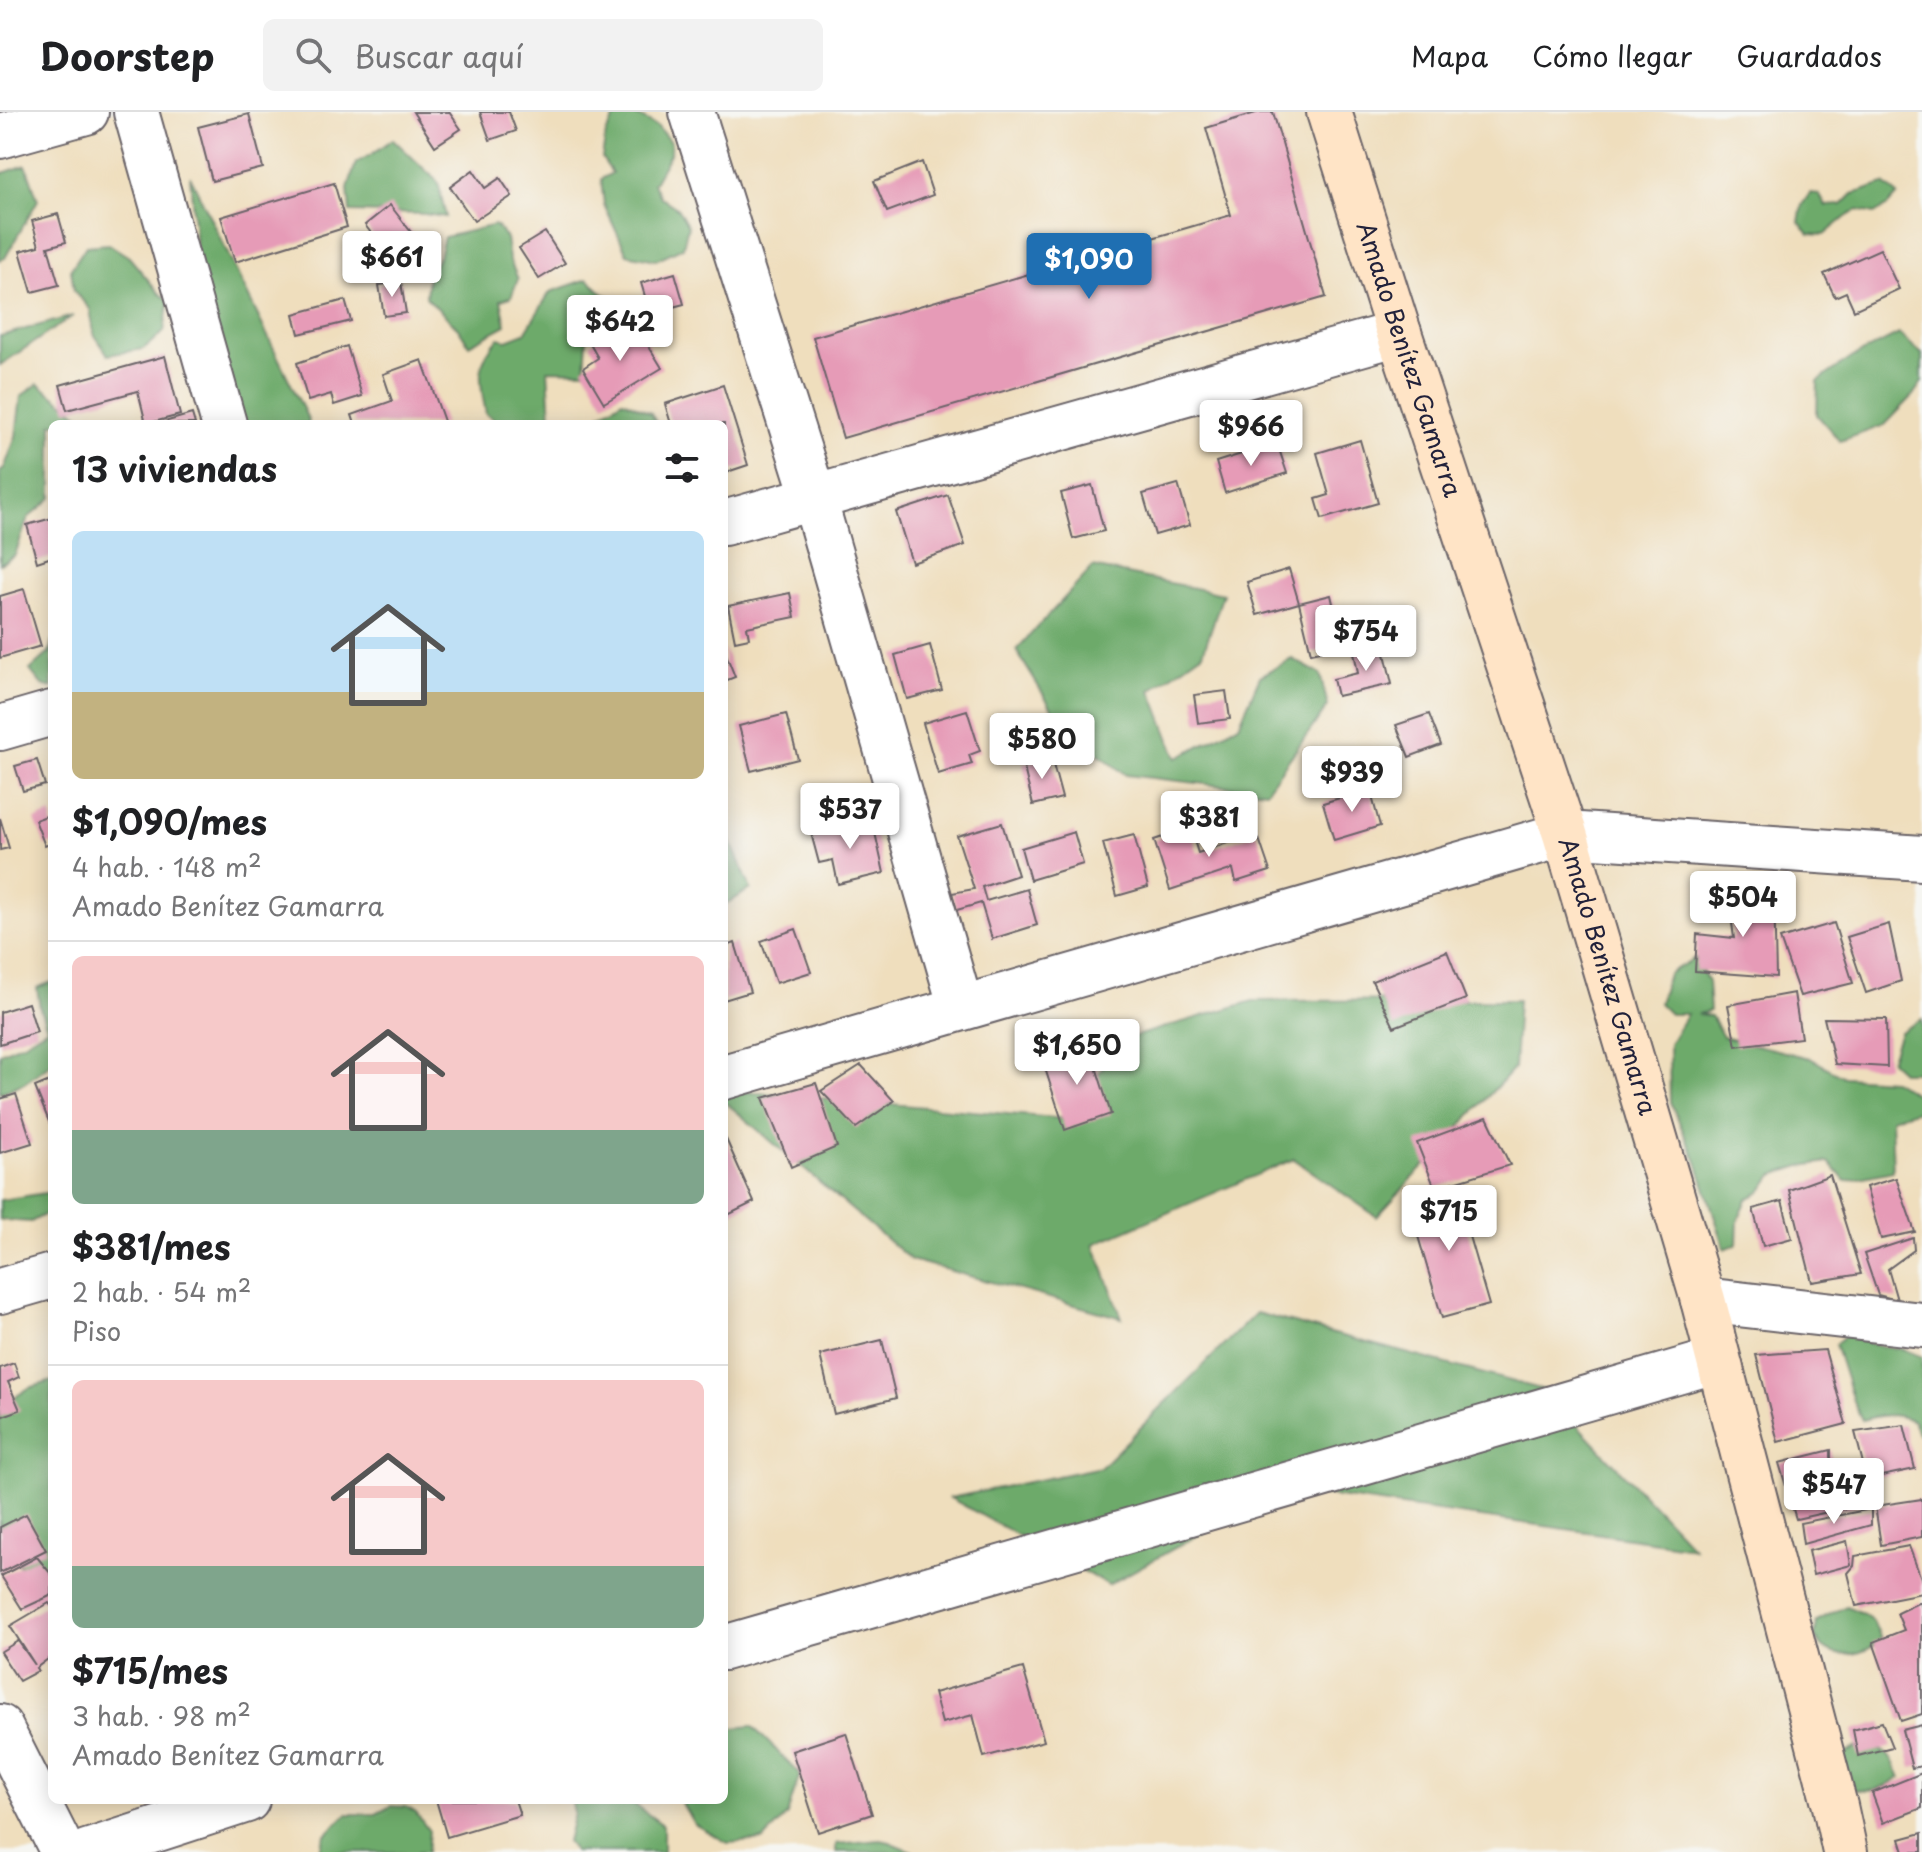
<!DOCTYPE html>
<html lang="es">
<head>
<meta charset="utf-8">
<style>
	body { margin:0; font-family:"Playpen Sans",sans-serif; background:#f2f2f2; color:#202124; height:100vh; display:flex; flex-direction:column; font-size:30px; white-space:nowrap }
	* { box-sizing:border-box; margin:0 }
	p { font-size:26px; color:#757577 }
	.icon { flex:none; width:44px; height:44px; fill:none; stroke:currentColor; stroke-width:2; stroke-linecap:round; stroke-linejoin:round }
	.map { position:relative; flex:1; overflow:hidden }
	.sheet { position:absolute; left:48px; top:308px; width:680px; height:1384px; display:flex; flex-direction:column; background:#fff; border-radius:12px; box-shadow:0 4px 20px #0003 }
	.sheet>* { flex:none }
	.price { position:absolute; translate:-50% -68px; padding:0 18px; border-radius:8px; background:#fff; color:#222; font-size:26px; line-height:52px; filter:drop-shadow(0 2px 4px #0008) }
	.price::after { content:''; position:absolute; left:50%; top:48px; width:24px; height:18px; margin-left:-12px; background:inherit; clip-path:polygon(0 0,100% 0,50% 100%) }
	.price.selected { background:#1f6fb2; color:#fff }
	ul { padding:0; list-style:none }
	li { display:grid; align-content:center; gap:16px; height:424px; padding:0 24px }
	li+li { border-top:2px solid #e0e0e0 }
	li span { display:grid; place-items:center; height:248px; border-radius:12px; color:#555 }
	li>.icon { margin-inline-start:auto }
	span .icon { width:144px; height:144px; fill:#fffc; stroke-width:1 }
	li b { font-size:34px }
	h2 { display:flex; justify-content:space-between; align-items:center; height:96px; padding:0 24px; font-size:34px }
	header { display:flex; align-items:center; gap:48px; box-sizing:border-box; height:112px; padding:0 40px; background:#fff; border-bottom:2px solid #e0e0e0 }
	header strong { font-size:38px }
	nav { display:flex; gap:44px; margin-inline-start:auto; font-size:28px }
	.search { width:560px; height:72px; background:#f2f2f2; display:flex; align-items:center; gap:20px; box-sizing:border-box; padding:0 28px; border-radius:12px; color:#757577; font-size:30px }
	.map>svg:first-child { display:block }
	.forest { fill:#6daa6b; stroke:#486653; stroke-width:2 }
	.building { fill:#e69bb7 }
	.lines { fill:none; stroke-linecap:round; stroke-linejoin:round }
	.minor-casing { stroke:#6a6468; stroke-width:48 }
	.secondary-casing { stroke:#6a6468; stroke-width:48 }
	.minor { stroke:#fff; stroke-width:44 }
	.secondary { stroke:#ffe4c6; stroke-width:44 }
	.labels { text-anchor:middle; stroke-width:8; stroke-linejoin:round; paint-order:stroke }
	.street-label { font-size:24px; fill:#22223b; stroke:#f6f6f2 }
</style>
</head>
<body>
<header>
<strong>Doorstep</strong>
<div class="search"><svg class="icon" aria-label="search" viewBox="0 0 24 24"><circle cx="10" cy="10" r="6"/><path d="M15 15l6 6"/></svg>Buscar aquí</div>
<nav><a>Mapa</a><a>Cómo llegar</a><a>Guardados</a></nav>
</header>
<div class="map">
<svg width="1922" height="1740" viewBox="0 0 1922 1740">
	<rect width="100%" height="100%" fill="#f6f6f2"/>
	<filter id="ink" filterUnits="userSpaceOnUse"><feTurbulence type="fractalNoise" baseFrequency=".0125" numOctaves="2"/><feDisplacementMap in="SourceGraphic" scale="16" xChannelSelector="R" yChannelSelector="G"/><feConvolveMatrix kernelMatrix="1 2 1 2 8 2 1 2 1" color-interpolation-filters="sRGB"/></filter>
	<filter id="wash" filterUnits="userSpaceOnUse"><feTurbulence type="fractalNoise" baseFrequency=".006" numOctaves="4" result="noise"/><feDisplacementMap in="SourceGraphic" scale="32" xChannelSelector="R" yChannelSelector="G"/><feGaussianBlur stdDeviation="1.8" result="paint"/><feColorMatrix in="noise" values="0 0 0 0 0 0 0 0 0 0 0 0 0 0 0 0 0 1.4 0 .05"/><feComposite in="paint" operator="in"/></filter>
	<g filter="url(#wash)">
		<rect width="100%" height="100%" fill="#efdebd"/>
		<!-- forest -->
		<g class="forest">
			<polygon points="618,0 630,0 657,14 671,31 670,42 653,72 660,85 677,96 688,114 683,135 656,148 627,142 604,93 601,67 612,61 602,46 606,21"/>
			<polygon points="393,27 438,70 446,105 424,102 350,100 348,76 356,51 372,42"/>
			<polygon points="26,53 38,88 5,146 0,148 0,62"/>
			<polygon points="190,64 309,309 308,312 240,312 204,233"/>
			<polygon points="1884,72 1898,83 1888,94 1874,102 1858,98 1846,105 1824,123 1809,122 1799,110 1802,93 1810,81 1819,82 1826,94 1842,93 1853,82"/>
			<polygon points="495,113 506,126 509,147 518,167 511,185 501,188 506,213 469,233 458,216 426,185 428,162 439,144 444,125"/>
			<polygon points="109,132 129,145 160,182 169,188 164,220 143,237 108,243 94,222 90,197 74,179 71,157 86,134"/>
			<path d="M588,167L603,182L637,194L587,227L585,259L548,258L551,306L533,312H502L486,302C480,271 474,250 499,226L507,228L525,221L550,180Z"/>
			<polygon points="73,204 0,253 0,224"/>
			<polygon points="1899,222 1922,242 1922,270 1911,286 1885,313 1840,329 1817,303 1818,269 1853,245"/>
			<polygon points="38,272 92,312 52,312 52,386 28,406 15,443 0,452 0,360 4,357 16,324 21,284"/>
			<polygon points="623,288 651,301 657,312 590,312 601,302"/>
			<polygon points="1093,455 1223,482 1203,541 1151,578 1177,646 1239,613 1260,564 1292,547 1320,562 1328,594 1266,679 1126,663 1063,614 1016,538"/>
			<polygon points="52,529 52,576 42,573 30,558 49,541"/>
			<polygon points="724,714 751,777 724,793"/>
			<polygon points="1695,846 1708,870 1710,899 1698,902 1711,904 1723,925 1810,946 1844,965 1892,968 1922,986 1922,997 1891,1006 1893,1059 1845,1069 1829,1050 1801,1054 1773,1063 1761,1080 1747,1087 1738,1109 1737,1132 1725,1137 1697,1050 1670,990 1669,932 1687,902 1670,902 1659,891 1668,862"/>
			<polygon points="52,870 52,951 24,971 0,981 0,941 23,931 47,916 40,896 37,876"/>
			<polygon points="1518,888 1514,956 1377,1105 1294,1047 1094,1132 1122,1206 911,1148 724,989 724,978 1067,1007 1122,928 1253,889"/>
			<polygon points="1922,907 1922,960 1902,960 1890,949 1900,920"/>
			<polygon points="52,1080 52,1099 31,1110 0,1108 0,1088"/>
			<polygon points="1256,1201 1544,1278 1693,1435 1281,1377 1108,1473 950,1386 1101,1355"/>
			<path d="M1846,1223L1874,1233L1903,1237L1922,1245V1320L1918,1322L1913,1309C1895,1300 1881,1303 1862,1308L1853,1289L1835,1232Z"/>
			<polygon points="52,1269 52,1478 28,1470 0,1417 0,1295 29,1276"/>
			<path d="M1846,1494C1869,1503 1872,1505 1882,1528C1867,1540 1842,1550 1824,1536C1820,1533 1818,1528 1815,1525L1817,1509Z"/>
			<polygon points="752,1614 800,1662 787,1703 764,1728 728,1731 694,1712 680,1688 724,1688 724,1617"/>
			<path d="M1864,1631C1888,1640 1890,1642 1901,1665C1880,1681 1867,1682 1843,1674L1835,1646Z"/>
			<polygon points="571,1688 628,1688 663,1713 663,1740 574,1740 567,1729 574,1701"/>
			<polygon points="391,1694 407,1695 416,1701 429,1719 427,1740 319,1740 325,1723 347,1702 376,1702"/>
			<polygon points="881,1728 890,1730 914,1740 836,1740 836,1732"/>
		</g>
		<g id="blocks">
			<!-- building -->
			<g class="building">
				<polygon points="413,0 449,0 461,17 435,34"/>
				<polygon points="480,0 509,0 516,19 490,28"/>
				<polygon points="1259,0 1273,0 1326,185 843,326 813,225 1231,103 1206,16"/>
				<polygon points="249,2 263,56 212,69 198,15"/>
				<polygon points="922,50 933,83 887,100 874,69"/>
				<polygon points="473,58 485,76 500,66 512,84 474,109 450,75"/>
				<polygon points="334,71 347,115 235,150 221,105"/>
				<polygon points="390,93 425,138 399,158 365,113"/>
				<polygon points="58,102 66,130 48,135 59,173 32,180 20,139 39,134 32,109"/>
				<polygon points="545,120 565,151 539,167 519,136"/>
				<polygon points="1880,137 1899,177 1854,198 1846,180 1835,185 1824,162"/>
				<polygon points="675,161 684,192 650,201 641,171"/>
				<polygon points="401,170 406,201 384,204 379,173"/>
				<polygon points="345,188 351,209 299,222 294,202"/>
				<polygon points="616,216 642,223 662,256 604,291 583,256 598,246 590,232"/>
				<polygon points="347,234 362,284 334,293 331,282 308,289 297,251"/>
				<polygon points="165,244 180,303 146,312 138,279 67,298 60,273"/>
				<polygon points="422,248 445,312 355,312 352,303 392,289 383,262"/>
				<polygon points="723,273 748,353 724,361 724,312 671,312 665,292"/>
				<polygon points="192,302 195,312 161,312 161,311"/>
				<polygon points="1360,328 1378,391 1322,407 1316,387 1329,383 1317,341"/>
				<polygon points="1277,331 1287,361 1225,381 1216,350"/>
				<polygon points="1178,372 1190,413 1155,423 1143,382"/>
				<polygon points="1092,373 1104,419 1073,427 1061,381"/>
				<polygon points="948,383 965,433 912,451 896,400"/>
				<polygon points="52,406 52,445 37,450 27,413"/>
				<polygon points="1289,457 1299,491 1257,503 1247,470"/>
				<polygon points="24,477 41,534 0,546 0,484"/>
				<polygon points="790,481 795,505 747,515 749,526 735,529 728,494"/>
				<polygon points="1331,483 1343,534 1311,541 1299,491"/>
				<polygon points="930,533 942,578 907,587 895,543"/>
				<polygon points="1383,533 1392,572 1337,584 1333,567 1358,561 1354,540"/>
				<polygon points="724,537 735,565 725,569 724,566"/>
				<polygon points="1226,579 1230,607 1198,611 1194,583"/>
				<polygon points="967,598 980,639 969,643 972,652 938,662 923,611"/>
				<polygon points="786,602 798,647 751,659 739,614"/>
				<polygon points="1429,602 1441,633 1409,645 1396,613"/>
				<polygon points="1051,645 1062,686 1033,693 1023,652"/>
				<polygon points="37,648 45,673 23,679 15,654"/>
				<polygon points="1370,677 1380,714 1334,728 1323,691"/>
				<polygon points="52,702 52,731 45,734 35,708"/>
				<polygon points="0,706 9,736 0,738"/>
				<polygon points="872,707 884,761 838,772 833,748 819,751 811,721"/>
				<polygon points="1002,711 1018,763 982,775 986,789 1027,777 1037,813 992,827 981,791 957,798 952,781 974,777 957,724"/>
				<polygon points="1190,716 1198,741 1257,721 1270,759 1236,770 1233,757 1170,778 1154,728"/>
				<polygon points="1074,720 1083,752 1030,768 1021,736"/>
				<polygon points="1134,723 1148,775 1117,784 1103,731"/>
				<polygon points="1774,780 1776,865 1695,859 1697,822 1734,826 1728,781"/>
				<polygon points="1834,811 1853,871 1800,884 1780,827"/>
				<polygon points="1889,812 1901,869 1866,881 1847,825"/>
				<polygon points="796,817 811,860 776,871 761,829"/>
				<polygon points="735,831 750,880 724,888 724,835"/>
				<polygon points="1447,839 1466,887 1394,915 1372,869"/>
				<polygon points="1794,881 1801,926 1736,934 1728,893"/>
				<polygon points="28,891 37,920 0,932 0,900"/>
				<polygon points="1824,906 1886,907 1887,955 1835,952"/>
				<polygon points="1089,933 1111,1002 1065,1018 1042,947"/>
				<polygon points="861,953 894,989 856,1016 821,979"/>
				<polygon points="52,968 52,1017 35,975"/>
				<polygon points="816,971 837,1035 791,1055 763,986"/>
				<polygon points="16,982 32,1031 0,1041 0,987"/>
				<polygon points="1487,1005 1510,1053 1435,1076 1417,1031"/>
				<polygon points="726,1027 754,1090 724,1105 724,1028"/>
				<polygon points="1830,1063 1861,1162 1812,1170 1789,1078"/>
				<polygon points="1896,1066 1915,1120 1881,1127 1866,1075"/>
				<polygon points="1455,1076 1489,1193 1442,1206 1408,1090"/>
				<polygon points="1782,1089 1792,1126 1763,1134 1753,1097"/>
				<polygon points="1913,1126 1914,1138 1888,1157 1897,1188 1878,1183 1864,1142"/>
				<polygon points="882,1228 896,1286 834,1302 820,1243"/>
				<polygon points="1825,1238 1846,1312 1778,1330 1756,1243"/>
				<polygon points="14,1251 19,1265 8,1270 20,1298 0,1305 0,1256"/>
				<polygon points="1904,1313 1915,1357 1867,1367 1855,1320"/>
				<polygon points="1831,1338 1831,1359 1853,1356 1869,1391 1796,1407 1779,1351"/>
				<polygon points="1922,1387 1922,1425 1881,1433 1875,1394"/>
				<polygon points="1871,1397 1871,1413 1803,1432 1800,1411"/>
				<polygon points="26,1402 46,1438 0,1461 0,1415"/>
				<polygon points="1847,1429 1851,1453 1813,1463 1808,1439"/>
				<polygon points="1909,1434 1922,1469 1922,1481 1856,1494 1848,1461 1854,1454 1855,1444"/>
				<polygon points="37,1445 52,1463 52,1483 22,1497 1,1464"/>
				<polygon points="1920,1490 1922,1496 1922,1602 1901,1609 1873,1530 1904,1518 1897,1501"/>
				<polygon points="49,1491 52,1495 52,1544 36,1556 38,1559 19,1569 0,1540 18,1529 35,1553 10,1514"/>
				<polygon points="1023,1556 1044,1629 984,1645 973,1603 942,1611 934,1581"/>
				<polygon points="1882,1610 1892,1635 1858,1644 1853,1618"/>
				<polygon points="1922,1613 1922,1654 1912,1656 1902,1618"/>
				<polygon points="846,1621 872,1702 818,1720 792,1639"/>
				<polygon points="1922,1661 1922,1696 1883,1711 1872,1681"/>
				<polygon points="436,1688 515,1688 520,1703 447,1725"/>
				<polygon points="1922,1721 1922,1740 1904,1740 1900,1727"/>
			</g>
		</g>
	</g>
	<g filter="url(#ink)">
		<use href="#blocks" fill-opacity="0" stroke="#6a6468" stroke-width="2"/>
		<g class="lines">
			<defs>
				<g id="minor">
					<polyline points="136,0 224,312"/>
					<polyline points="692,0 814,386 961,896"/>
					<polyline points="0,24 86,0"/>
					<polyline points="724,411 1399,221"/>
					<polyline points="0,616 52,601"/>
					<polyline points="724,965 1565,722 1922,746"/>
					<polyline points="0,1179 52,1164"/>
					<polyline points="1703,1188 1922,1213"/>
					<polyline points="724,1536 1718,1248"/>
					<polyline points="0,1615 63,1740"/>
					<polyline points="87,1740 247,1688"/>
				</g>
				<g id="secondary">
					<path id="s1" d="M1329,0L1399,221L1565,722L1703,1188L1835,1694L1845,1740"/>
				</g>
			</defs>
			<!-- minor casing -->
			<use href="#minor" class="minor-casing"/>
			<!-- secondary casing -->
			<use href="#secondary" class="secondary-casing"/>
			<!-- minor -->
			<use href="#minor" class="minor"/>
			<!-- secondary -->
			<use href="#secondary" class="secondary"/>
		</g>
	</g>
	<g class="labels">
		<!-- street labels -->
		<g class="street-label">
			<text dy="8" stroke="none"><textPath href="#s1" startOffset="260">Amado Benítez Gamarra</textPath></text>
			<text dy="8" stroke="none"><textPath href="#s1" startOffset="908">Amado Benítez Gamarra</textPath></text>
		</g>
	</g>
</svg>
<b class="price" style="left:392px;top:187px">$661</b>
<b class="price selected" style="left:1089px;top:189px">$1,090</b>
<b class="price" style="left:620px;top:251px">$642</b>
<b class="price" style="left:1251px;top:356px">$966</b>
<b class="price" style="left:1366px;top:561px">$754</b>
<b class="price" style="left:1042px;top:669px">$580</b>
<b class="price" style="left:1352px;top:702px">$939</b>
<b class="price" style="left:850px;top:739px">$537</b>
<b class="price" style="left:1209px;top:747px">$381</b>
<b class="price" style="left:1743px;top:827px">$504</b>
<b class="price" style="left:1077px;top:975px">$1,650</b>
<b class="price" style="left:1449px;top:1141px">$715</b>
<b class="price" style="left:1834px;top:1414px">$547</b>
<section class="sheet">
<h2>13 viviendas<svg class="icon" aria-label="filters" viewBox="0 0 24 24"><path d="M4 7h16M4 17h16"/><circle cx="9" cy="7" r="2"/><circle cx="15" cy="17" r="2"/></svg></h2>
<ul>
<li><span style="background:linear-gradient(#bfe0f5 65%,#c2b280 0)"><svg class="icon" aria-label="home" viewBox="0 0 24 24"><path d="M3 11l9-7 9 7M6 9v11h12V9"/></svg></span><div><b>$1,090/mes</b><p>4 hab. · 148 m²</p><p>Amado Benítez Gamarra</p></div></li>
<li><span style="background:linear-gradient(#f6c9c9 70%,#7fa58c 0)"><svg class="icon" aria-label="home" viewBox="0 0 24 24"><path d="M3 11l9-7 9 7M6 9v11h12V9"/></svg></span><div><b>$381/mes</b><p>2 hab. · 54 m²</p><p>Piso</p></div></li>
<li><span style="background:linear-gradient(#f6c9c9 75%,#7fa58c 0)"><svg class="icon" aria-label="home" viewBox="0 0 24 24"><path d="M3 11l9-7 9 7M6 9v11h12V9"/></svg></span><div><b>$715/mes</b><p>3 hab. · 98 m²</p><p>Amado Benítez Gamarra</p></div></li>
</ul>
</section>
</div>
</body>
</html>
